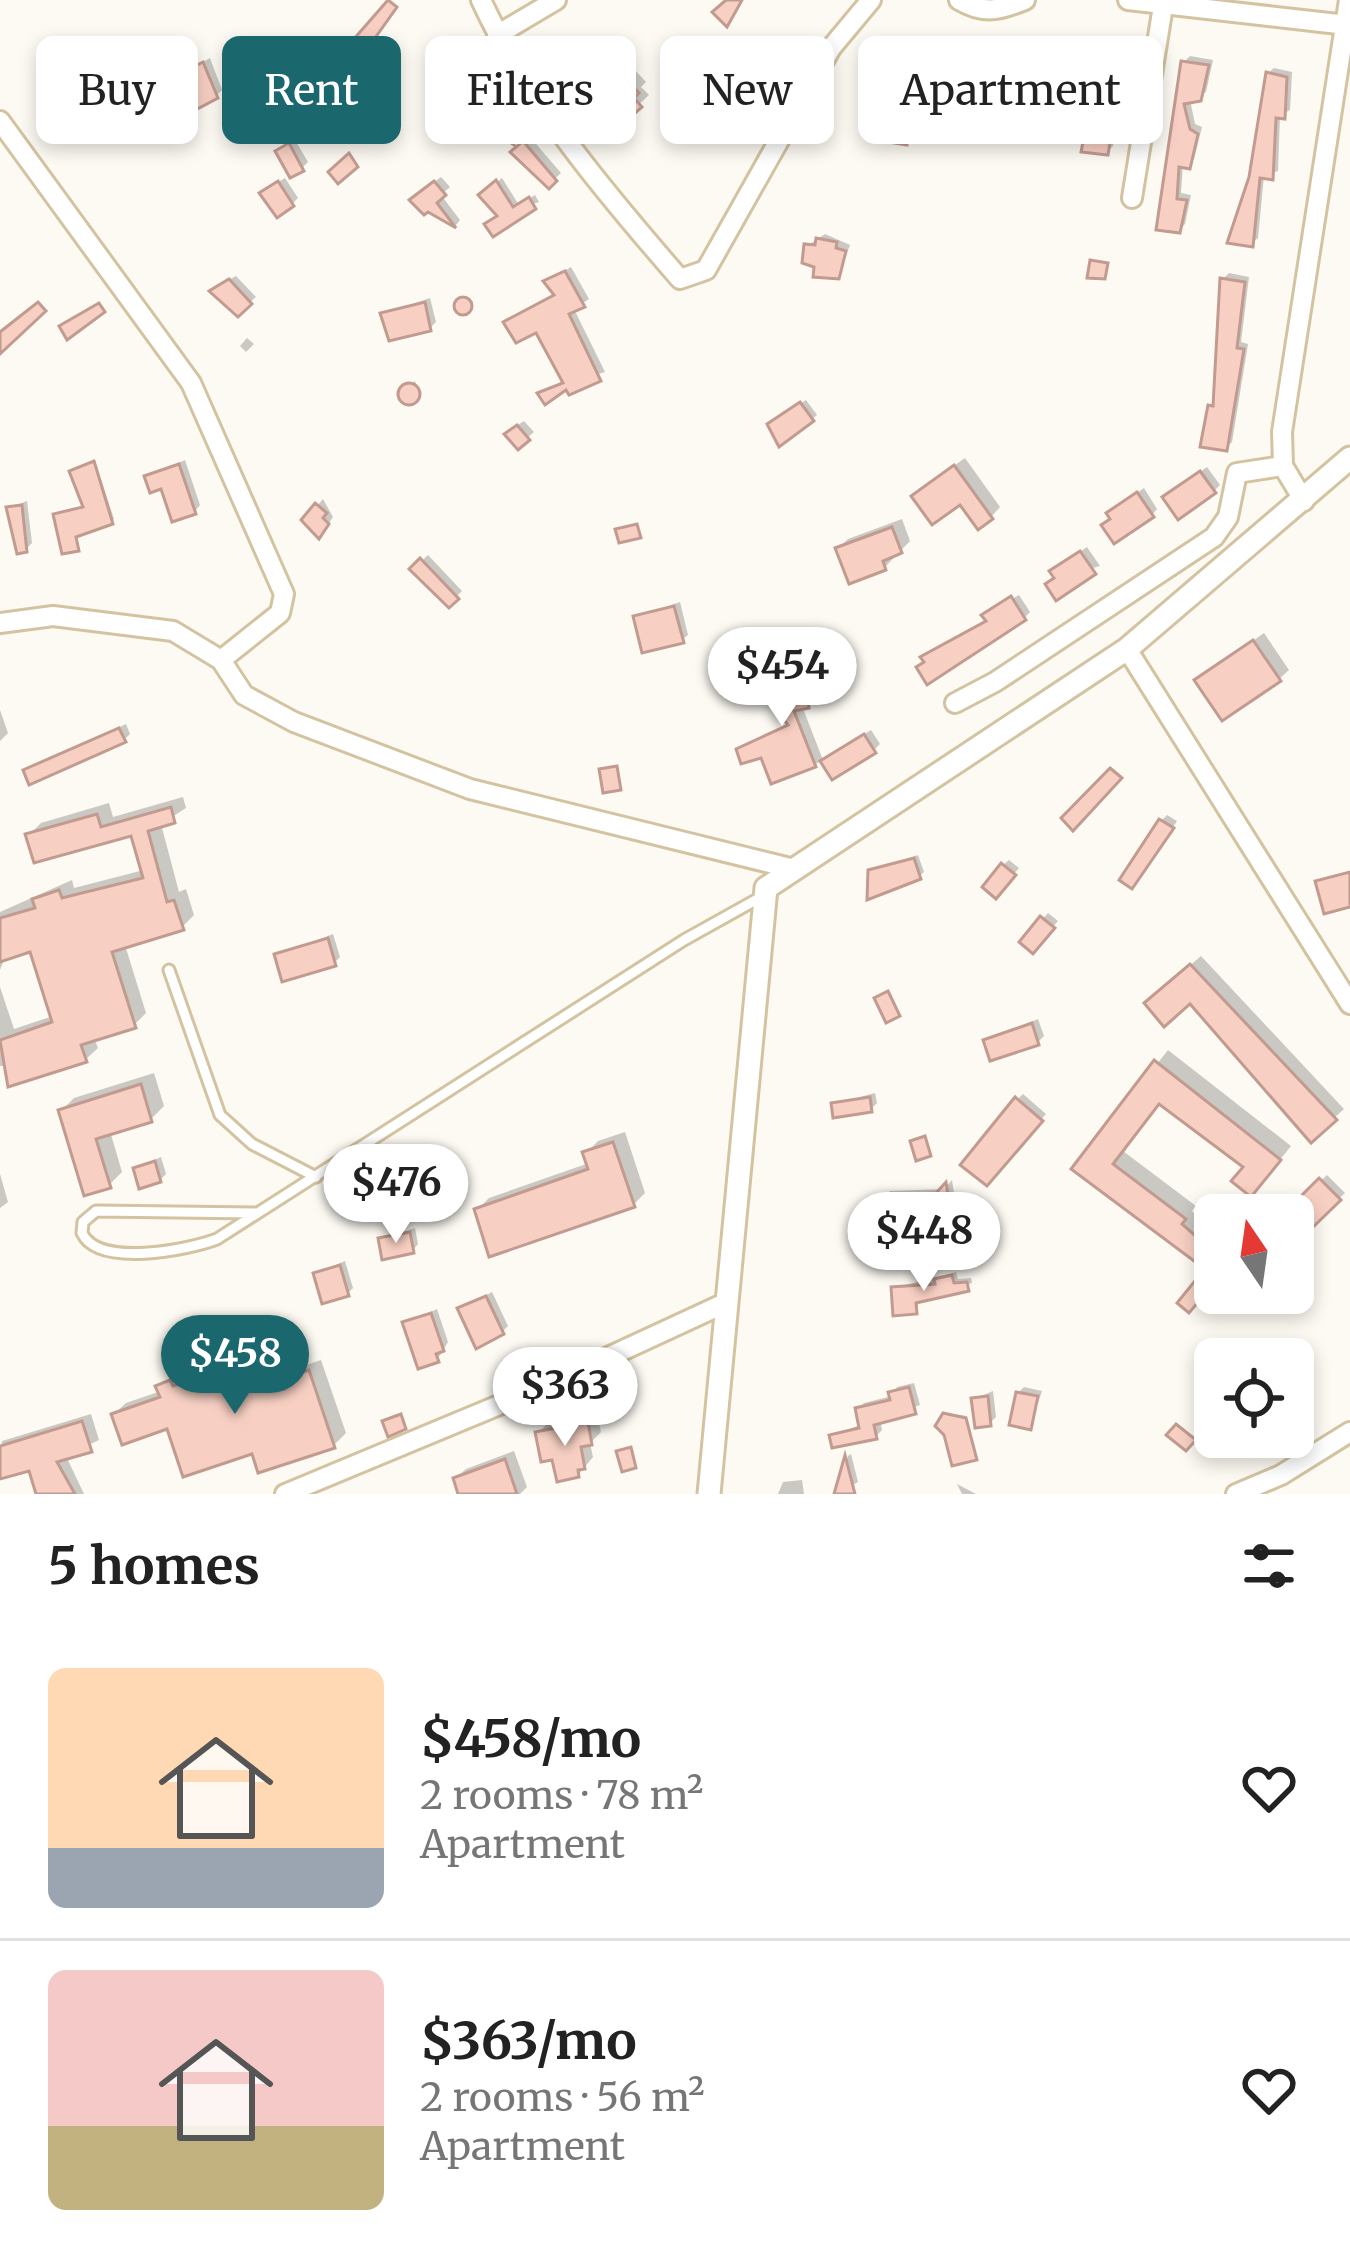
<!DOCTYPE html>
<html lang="en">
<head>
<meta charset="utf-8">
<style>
	body { margin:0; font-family:Merriweather,serif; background:#f6f6f6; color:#222; height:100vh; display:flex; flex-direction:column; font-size:45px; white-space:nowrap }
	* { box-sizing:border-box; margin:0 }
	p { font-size:39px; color:#767676 }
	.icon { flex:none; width:66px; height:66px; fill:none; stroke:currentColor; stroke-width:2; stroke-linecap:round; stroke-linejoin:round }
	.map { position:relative; height:1494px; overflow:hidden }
	.side { display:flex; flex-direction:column; background:#fff; flex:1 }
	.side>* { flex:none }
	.hud { position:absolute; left:36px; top:36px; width:1278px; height:108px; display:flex; gap:24px }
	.needle { width:78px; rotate:347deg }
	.fabs { position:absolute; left:1194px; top:1194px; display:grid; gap:24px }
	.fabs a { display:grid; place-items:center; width:120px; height:120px; border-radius:18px; background:#fff; box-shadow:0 6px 18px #0003; font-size:60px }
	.price { position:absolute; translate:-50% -102px; padding:0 27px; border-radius:42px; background:#fff; color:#222; font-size:39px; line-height:78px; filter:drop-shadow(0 3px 6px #0008) }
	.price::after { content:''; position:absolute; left:50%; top:72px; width:36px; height:27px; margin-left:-18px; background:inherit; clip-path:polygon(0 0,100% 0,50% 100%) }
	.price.active { background:#1a676e; color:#fff }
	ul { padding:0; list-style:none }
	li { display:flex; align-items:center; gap:36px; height:300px; padding:0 48px }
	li+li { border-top:3px solid #e0e0e0 }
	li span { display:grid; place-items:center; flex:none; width:336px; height:240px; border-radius:18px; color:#555 }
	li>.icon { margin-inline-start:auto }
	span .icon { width:144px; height:144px; fill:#fffc; stroke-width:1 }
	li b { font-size:51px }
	h2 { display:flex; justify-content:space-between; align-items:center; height:144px; padding:0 48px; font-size:51px }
	.pill { padding:0 42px; border-radius:18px; background:#fff; box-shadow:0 6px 18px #0003; font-size:42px; line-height:108px }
	.pill.active { background:#1a676e; color:#fff }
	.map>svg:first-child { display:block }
	.shadow { fill:#0003 }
	.building { fill:#f8d0c3; stroke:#c29b90; stroke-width:3 }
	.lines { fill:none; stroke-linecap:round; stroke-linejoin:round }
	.service-casing { stroke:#d3c3a1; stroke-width:15 }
	.minor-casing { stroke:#d3c3a1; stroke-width:24 }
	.tertiary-casing { stroke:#d3c3a1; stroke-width:27 }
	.service { stroke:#fff; stroke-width:9 }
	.minor { stroke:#fff; stroke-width:18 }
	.tertiary { stroke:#fff; stroke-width:21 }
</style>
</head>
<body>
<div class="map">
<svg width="1350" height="1494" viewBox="0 0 1350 1494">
	<rect width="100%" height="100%" fill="#fdfaf3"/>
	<!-- shadow -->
	<g class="shadow">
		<polygon points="609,42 646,82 641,87 649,95 620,122 588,88 562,86"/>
		<polygon points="1110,44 1128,45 1113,146 1107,152 1093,108 1098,103 1104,50"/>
		<polygon points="1190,56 1213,60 1206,92 1190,100 1195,124 1202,127 1194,159 1183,164 1181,193 1191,195 1185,224 1179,230 1159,227 1184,62"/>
		<polygon points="196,57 199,64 210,58 222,90 216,96 175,74"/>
		<polygon points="1274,68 1292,72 1290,110 1280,116 1278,171 1264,176 1258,238 1252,243 1268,73"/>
		<polygon points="891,103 917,108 906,142 885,109"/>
		<polygon points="531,138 561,173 549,184 515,152"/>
		<polygon points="295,140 308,162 302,168 278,152"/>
		<polygon points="441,177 450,187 441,195 460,220 456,225 428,209 418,194"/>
		<polygon points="285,178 298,198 292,204 268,188"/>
		<polygon points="502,178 519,205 535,195 539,202 500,215 482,195"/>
		<polygon points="825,234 850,245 838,276 818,265 807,246"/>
		<polygon points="571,267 589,299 574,309 605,372 543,391 565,380 538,329 507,322 556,294 547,281"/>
		<polygon points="1229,273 1249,277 1241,342 1248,344 1232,442 1226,448 1211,406 1216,401 1223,279"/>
		<polygon points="236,276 256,297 238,313 219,285"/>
		<polygon points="467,297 473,302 466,311 458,307"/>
		<polygon points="430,298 436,322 430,328 384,314"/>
		<polygon points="247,338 254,344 246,352 240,346"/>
		<polygon points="415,381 419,394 408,402 401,393"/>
		<polygon points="806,400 817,415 812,419 775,420"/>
		<polygon points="524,421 534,432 518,446 513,428"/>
		<polygon points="965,458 1000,507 991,517 924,487"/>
		<polygon points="185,460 200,505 195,511 147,477"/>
		<polygon points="95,461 114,519 76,534 77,548 56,515 86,507 75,470"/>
		<polygon points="1207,467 1220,485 1214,491 1172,492"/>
		<polygon points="1144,488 1157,509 1152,515 1113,518 1115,508"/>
		<polygon points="323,499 333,517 325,529 305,520"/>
		<polygon points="27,501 32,543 26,549 9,508"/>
		<polygon points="902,519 910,541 885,567 838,549 848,539"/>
		<polygon points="1087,547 1100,566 1057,578 1059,566"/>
		<polygon points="428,555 462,591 449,604 413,569"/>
		<polygon points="1019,595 1030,612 1024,618 926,661 930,651 988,620 987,614"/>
		<polygon points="680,602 688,635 682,640 636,617"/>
		<polygon points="1264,633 1289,670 1279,679 1198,680"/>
		<polygon points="798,655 809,670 816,697 802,706 823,760 814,765 740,749 790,723 768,679"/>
		<polygon points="0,710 8,733 0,741"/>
		<polygon points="126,724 130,734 124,740 26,771"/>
		<polygon points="871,730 880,744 874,750 830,755"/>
		<polygon points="183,797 186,808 161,824 179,892 186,889 194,915 182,927 125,945 146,1013 134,1025 94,1038 98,1048 85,1060 0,1066 0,987 14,1029 53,1016 32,949 5,957 0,970 0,912 72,880 74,888 144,870 133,832 29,835 41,823 109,803 113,817"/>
		<polygon points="1167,815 1177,821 1137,879 1161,821"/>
		<polygon points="918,855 924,872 919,876 871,871"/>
		<polygon points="1009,860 1019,868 996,895 1003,865"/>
		<polygon points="1048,913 1058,921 1033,950 1023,941"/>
		<polygon points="333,934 340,957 334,963 277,955"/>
		<polygon points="1201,956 1344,1109 1311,1139 1191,1000 1157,994"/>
		<polygon points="1038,1019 1044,1036 1038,1042 986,1041"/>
		<polygon points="1168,1050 1291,1146 1263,1181 1161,1102 1123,1151 1196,1206 1192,1211 1215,1231 1194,1257 1076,1168"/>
		<polygon points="154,1073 164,1106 151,1119 110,1131 122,1172 109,1185 61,1111 74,1098"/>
		<polygon points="875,1093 877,1103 871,1109 834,1104"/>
		<polygon points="1023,1094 1046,1114 987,1182 1018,1099"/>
		<polygon points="625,1132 645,1193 633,1205 477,1210 489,1198 589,1163 586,1153 598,1141"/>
		<polygon points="161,1157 166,1174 160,1180 136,1169"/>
		<polygon points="0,1174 8,1202 0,1208"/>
		<polygon points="1327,1175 1345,1193 1312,1224 1295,1206"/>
		<polygon points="952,1180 955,1200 936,1208 941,1239 935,1245 884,1197 890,1191 944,1189"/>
		<polygon points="1268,1203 1276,1210 1271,1215 1256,1215"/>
		<polygon points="415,1228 418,1244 413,1250 381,1239"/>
		<polygon points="345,1261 353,1288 347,1294 316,1273"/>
		<polygon points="956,1272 958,1279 971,1278 972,1283 920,1299 916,1311 894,1288"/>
		<polygon points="1206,1273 1214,1279 1194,1304 1181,1303"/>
		<polygon points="492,1292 508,1326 502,1332 461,1309"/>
		<polygon points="437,1309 448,1342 437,1360 406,1323"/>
		<polygon points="292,1340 300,1367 321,1360 346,1433 334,1445 254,1450 114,1414 126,1403 161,1391 171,1375 182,1371 185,1376"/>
		<polygon points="914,1383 920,1405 880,1420 882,1430 876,1436 833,1436 862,1424 858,1409 864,1403 892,1396 897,1387"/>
		<polygon points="1024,1387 1042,1391 1030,1426 1018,1393"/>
		<polygon points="993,1391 996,1417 990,1423 975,1399"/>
		<polygon points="947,1413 967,1416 975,1457 939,1420"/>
		<polygon points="91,1414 99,1440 66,1456 84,1494 40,1494 31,1467 0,1476 2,1441"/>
		<polygon points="597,1414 601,1432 590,1443 593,1457 578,1475 538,1433 548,1423"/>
		<polygon points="514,1451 527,1487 520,1494 462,1494 456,1478 466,1469"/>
		<polygon points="851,1454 858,1482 837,1494 848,1456"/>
		<polygon points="802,1480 804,1494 778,1494 783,1482"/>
		<polygon points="957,1484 976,1494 962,1494"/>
	</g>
	<!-- building -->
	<g class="building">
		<polygon points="388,0 397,7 365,52 353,40"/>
		<polygon points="726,0 742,0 727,27 712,12"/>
		<polygon points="1101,49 1124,50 1108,155 1081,152 1090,107 1095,107"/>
		<polygon points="597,50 639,93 634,98 642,107 620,126 587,92 572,104 558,86"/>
		<polygon points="189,60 193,67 203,62 218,98 186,115 165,79"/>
		<polygon points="1181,61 1209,65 1201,101 1184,104 1190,129 1198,134 1190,169 1179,167 1177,199 1187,200 1180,233 1156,230"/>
		<polygon points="1266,72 1287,77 1285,119 1276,118 1273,180 1260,178 1253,247 1227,243 1249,177"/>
		<polygon points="381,97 388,104 362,136 341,134"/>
		<polygon points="882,108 913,113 907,145 876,140"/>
		<polygon points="506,120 509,124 514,145 496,133 491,122"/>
		<polygon points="523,141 557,181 549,189 510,152"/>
		<polygon points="289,143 304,171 290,178 275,151"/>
		<polygon points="349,153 358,167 338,184 328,172"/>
		<polygon points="496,180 513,207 529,197 536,209 493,237 484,224 497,216 478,195"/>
		<polygon points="278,181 294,206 277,218 259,193"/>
		<polygon points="434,181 446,195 437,203 456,228 428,212 424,215 409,200"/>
		<polygon points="816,238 837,242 836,248 846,251 839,279 813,277 814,267 802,263 804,244 815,245"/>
		<polygon points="1090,260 1108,263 1105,279 1087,278"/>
		<polygon points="565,271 585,307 569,314 601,381 569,395 566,390 545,405 537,393 563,383 536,333 516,343 503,322 554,295 543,281"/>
		<polygon points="1220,278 1245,282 1237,348 1244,349 1227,451 1200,447 1208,405 1213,406"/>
		<polygon points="229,279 252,304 238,317 209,291"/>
		<circle cx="463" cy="306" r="9"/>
		<polygon points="38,302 46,311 0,354 0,332"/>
		<polygon points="425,302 431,331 389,341 380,313"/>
		<polygon points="99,303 105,312 67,340 59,326"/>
		<circle cx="409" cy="394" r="11"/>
		<polygon points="800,402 814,421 779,447 767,424"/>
		<polygon points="517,425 530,440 518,450 504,434"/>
		<polygon points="94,461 113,524 76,537 79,551 62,554 53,514 83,507 69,471"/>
		<polygon points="179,464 196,514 172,522 161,489 150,493 144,476"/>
		<polygon points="954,465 993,519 978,530 960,505 932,525 911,496"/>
		<polygon points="1200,471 1216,493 1178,520 1162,497"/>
		<polygon points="1137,492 1154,517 1114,544 1101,525 1110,519 1106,513"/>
		<polygon points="315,503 327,513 323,518 329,524 319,539 301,520"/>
		<polygon points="22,505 27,552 17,554 6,507"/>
		<polygon points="637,524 641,538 619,543 615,529"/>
		<polygon points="892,527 902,553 883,561 886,570 849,584 835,548"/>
		<polygon points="1080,551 1096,574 1056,601 1045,584 1054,578 1049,571"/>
		<polygon points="420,558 459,599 449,608 409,569"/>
		<polygon points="1011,596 1026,620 927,685 916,667 924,662 920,657 986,621 981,615"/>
		<polygon points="674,606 684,643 642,653 633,616"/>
		<polygon points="1253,640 1281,681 1222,721 1194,680"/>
		<polygon points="788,661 803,678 809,708 794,711 816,767 771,784 761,758 741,764 736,749 788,725 757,687"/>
		<polygon points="119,728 126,742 29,785 23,770"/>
		<polygon points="864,734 876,753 832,780 820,761"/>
		<polygon points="617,766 621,790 603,793 599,769"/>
		<polygon points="1110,768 1122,778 1073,831 1061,818"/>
		<polygon points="171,807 175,823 148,831 167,902 174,900 184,930 112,952 136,1028 81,1045 87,1062 8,1087 0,1040 52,1022 30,952 0,962 0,918 35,908 32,899 59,890 62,898 143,878 131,836 34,863 25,834 97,814 101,827"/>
		<polygon points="1159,819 1174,828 1132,889 1119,880"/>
		<polygon points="914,858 921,879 867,900 868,870"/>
		<polygon points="1001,863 1016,875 996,899 982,887"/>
		<polygon points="1350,872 1350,907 1324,914 1315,881"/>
		<polygon points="1040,916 1055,928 1033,954 1019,942"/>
		<polygon points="328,938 336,966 282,982 274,954"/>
		<polygon points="1190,964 1337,1120 1311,1143 1190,1004 1164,1027 1144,1003"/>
		<polygon points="888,991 900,1016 886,1023 874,998"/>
		<polygon points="1032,1023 1039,1045 990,1061 983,1040"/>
		<polygon points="1154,1060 1281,1160 1251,1197 1231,1181 1243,1167 1159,1104 1113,1164 1186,1219 1182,1224 1207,1246 1194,1261 1071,1169"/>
		<polygon points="141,1084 152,1122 96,1139 111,1188 84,1196 58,1110"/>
		<polygon points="870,1097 872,1112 833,1118 831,1103"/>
		<polygon points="1015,1097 1043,1121 987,1186 960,1165"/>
		<polygon points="925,1136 931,1156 916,1161 910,1141"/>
		<polygon points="613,1142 635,1207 489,1257 474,1209 588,1169 582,1152"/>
		<polygon points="155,1161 161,1182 139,1189 133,1168"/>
		<polygon points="1319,1178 1341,1200 1312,1228 1299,1215 1282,1215"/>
		<polygon points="946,1182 950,1209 931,1212 937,1248 899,1254 892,1214 881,1215 880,1196 936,1193"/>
		<polygon points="410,1232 414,1253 382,1260 378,1238"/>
		<polygon points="340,1265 349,1296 322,1304 313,1273"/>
		<polygon points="952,1275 954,1283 967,1282 969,1291 916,1303 917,1314 893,1316 891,1287 935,1284 934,1279"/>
		<polygon points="1198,1277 1211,1287 1189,1313 1177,1303"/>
		<polygon points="486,1296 504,1334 476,1349 457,1308"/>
		<polygon points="431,1313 444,1351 436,1354 439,1362 418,1369 402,1322"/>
		<polygon points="280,1350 289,1377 309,1370 335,1448 258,1473 252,1454 183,1477 167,1429 122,1445 111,1414 160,1397 155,1386 170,1380 173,1386"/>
		<polygon points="909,1387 916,1414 874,1425 877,1439 832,1448 829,1435 859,1428 855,1408 890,1400 888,1392"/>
		<polygon points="1016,1392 1038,1396 1031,1430 1009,1425"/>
		<polygon points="988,1396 991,1426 975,1428 971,1398"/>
		<polygon points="943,1413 966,1418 977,1460 952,1466 944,1435 935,1426"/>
		<polygon points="401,1414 406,1429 388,1437 382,1421"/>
		<polygon points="82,1421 92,1452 57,1462 75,1494 36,1494 29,1471 0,1479 0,1446"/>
		<polygon points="588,1422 592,1445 581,1447 585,1469 578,1470 579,1477 557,1482 552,1460 541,1462 535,1432"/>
		<polygon points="1176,1424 1196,1440 1186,1451 1166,1435"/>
		<polygon points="631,1447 636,1468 622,1472 616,1451"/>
		<polygon points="845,1455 855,1494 834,1494"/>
		<polygon points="505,1459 517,1494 458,1494 453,1478"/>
	</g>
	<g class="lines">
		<defs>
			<g id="service">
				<polyline points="169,970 220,1115 252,1144 316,1177"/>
				<path d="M257,1213L96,1211L83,1222L82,1233C98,1268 188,1250 217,1239L684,940L763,896"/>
			</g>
			<g id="minor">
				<path d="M481,0C528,102 607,195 680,279L706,270L831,48L871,0"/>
				<path d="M959,0C984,15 1000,10 1025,0"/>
				<polyline points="1128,0 1347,25"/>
				<polyline points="497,35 556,0"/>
				<polyline points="0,121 191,383 284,594 280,613 221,660"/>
				<polyline points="1132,198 1163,6"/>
				<polyline points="1304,501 1283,466 1282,432 1349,0"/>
				<polyline points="0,623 53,616 173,631 221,660 244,695 294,722 470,789 790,868"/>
				<polyline points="1127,649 1350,1004"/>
				<polyline points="955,703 995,682 1214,537 1228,517 1237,473 1283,466"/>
				<polyline points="285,1494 550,1384 723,1304"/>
				<polyline points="1236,1494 1281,1475 1350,1432"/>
			</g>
			<polyline id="tertiary" points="709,1494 766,888 1127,649 1350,458"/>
		</defs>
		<!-- service casing -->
		<use href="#service" class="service-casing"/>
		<!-- minor casing -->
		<use href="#minor" class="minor-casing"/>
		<!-- tertiary casing -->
		<use href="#tertiary" class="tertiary-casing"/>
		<!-- service -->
		<use href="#service" class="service"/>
		<!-- minor -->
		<use href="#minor" class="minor"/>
		<!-- tertiary -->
		<use href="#tertiary" class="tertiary"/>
	</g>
</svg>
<div class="fabs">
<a><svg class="needle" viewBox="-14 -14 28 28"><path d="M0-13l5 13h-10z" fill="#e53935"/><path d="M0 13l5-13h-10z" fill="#767676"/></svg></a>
<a><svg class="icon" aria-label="locate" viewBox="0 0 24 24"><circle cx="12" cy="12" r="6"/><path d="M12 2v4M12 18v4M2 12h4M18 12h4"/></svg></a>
</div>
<b class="price" style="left:782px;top:729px">$454</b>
<b class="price" style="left:396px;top:1246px">$476</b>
<b class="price" style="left:924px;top:1294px">$448</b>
<b class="price active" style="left:235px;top:1417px">$458</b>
<b class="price" style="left:565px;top:1449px">$363</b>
<div class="hud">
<a class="pill">Buy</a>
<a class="pill active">Rent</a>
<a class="pill">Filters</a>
<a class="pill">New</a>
<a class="pill">Apartment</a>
</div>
</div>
<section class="side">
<h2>5 homes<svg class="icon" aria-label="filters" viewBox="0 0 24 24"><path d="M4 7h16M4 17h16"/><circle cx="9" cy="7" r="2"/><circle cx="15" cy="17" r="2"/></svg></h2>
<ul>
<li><span style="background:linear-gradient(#ffd9b3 75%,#9aa5b1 0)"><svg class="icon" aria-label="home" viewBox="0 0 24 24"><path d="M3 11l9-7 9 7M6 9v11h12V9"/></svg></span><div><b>$458/mo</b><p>2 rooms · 78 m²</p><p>Apartment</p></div><svg class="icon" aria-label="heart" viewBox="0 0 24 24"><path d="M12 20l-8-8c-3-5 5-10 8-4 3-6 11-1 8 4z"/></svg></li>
<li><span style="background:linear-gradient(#f6c9c9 65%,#c2b280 0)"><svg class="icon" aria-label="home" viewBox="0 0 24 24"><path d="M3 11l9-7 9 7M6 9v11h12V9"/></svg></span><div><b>$363/mo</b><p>2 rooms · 56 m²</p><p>Apartment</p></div><svg class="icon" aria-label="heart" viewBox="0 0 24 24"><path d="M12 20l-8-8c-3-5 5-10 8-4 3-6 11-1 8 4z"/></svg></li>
</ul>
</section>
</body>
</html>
